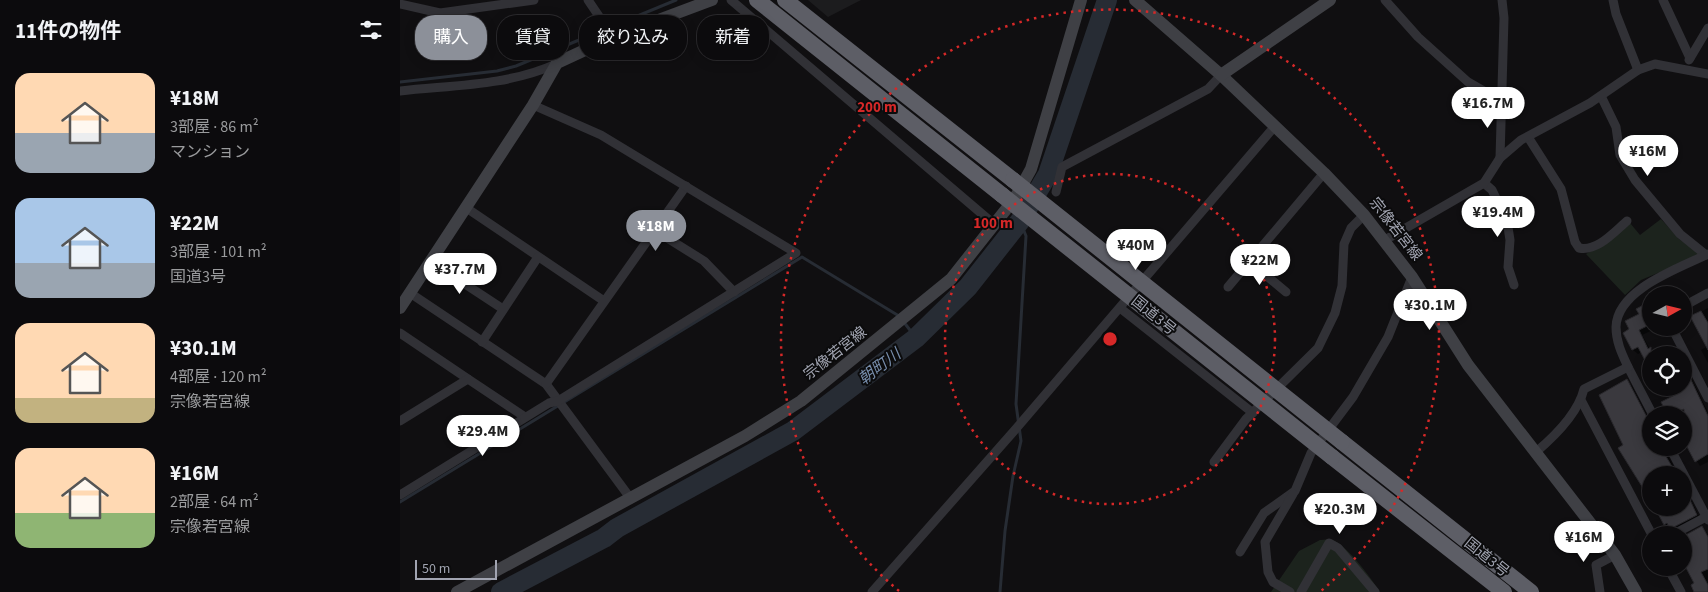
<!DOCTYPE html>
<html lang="ja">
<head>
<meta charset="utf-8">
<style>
	body { margin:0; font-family:"Source Sans 3","Noto Sans JP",sans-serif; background:#1a191b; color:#f1f3f6; height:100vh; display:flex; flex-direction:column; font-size:19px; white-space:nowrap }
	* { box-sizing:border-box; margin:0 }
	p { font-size:16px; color:#9a9b9d }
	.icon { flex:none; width:28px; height:28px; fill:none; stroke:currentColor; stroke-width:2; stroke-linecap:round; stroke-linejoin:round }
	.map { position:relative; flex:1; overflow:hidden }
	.drawer { display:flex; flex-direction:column; background:#0c0b0d; width:400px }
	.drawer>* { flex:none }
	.hud { position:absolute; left:15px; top:15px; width:475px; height:45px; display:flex; gap:10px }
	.needle { width:32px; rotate:82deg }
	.controls { position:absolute; left:1242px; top:286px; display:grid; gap:10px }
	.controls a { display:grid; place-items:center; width:50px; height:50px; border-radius:50%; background:#0c0b0d; box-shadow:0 2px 12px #0003,0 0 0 1px #2c2b2e; font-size:25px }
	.scale { position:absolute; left:15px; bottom:12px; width:82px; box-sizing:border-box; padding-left:5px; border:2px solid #a1a4b1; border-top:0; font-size:14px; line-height:18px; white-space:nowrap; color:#a1a4b1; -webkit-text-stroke:4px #0b0b0c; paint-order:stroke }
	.price { position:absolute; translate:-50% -42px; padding:0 11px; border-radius:18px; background:#fff; color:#222; font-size:16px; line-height:32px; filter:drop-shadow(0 1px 2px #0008) }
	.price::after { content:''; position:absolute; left:50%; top:30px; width:15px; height:11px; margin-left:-8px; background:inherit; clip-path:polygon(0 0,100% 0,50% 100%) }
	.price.current { background:#8c9099; color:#fff }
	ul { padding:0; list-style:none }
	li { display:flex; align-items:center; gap:15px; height:125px; padding:0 15px }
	li span { display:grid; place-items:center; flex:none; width:140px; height:100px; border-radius:15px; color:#555 }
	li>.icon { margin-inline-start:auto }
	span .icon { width:60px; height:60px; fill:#fffc; stroke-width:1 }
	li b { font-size:21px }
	h2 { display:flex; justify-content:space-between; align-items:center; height:60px; padding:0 15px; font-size:21px }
	.pill { padding:0 18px; border-radius:20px; background:#0c0b0d; box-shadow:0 2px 12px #0003,0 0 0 1px #2c2b2e; font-size:18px; line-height:45px }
	.pill.current { background:#8c9099; color:#fff }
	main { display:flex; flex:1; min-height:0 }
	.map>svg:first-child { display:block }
	.built { fill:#1c1c1e }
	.green { fill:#1c231d }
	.shadow { fill:#0007 }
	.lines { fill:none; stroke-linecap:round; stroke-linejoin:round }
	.stream { stroke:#272c34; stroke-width:3 }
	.river { stroke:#272c34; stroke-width:20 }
	.building { fill:#3a393e; stroke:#2a292d }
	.street { stroke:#313136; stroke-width:9 }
	.secondary { stroke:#3f4045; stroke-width:12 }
	.highway { stroke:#5d5e66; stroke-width:16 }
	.highway-bridge { stroke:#5d5e66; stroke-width:16 }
	.ring { fill:none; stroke:#d62828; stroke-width:2.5; stroke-dasharray:2.5 5 }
	.labels { text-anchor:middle; stroke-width:4; stroke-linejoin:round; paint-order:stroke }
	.street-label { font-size:15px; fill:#a1a4b1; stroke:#0b0b0c }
	.water-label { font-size:16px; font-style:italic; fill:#788eac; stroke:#0b0b0c }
	.centre { fill:#d62828; stroke:#0b0b0c; stroke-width:2.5 }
	.ring-label { font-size:15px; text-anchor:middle; font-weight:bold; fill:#d62828; stroke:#0b0b0c; stroke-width:4; stroke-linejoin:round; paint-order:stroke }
</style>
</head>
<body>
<main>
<section class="drawer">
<h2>11件の物件<svg class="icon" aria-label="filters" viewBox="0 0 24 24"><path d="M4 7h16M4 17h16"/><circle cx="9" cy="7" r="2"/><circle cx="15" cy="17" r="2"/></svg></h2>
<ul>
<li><span style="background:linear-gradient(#ffd9b3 60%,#9aa5b1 0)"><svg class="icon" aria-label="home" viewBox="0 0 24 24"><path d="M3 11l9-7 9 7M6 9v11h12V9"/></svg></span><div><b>¥18M</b><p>3部屋 · 86 m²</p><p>マンション</p></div></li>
<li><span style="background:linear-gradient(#a9c7e8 65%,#9aa5b1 0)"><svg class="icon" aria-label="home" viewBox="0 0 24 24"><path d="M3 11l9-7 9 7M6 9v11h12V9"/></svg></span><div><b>¥22M</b><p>3部屋 · 101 m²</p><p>国道3号</p></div></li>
<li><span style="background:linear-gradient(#ffd9b3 75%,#c2b280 0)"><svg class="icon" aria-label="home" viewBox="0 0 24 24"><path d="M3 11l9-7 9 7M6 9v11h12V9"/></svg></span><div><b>¥30.1M</b><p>4部屋 · 120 m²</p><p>宗像若宮線</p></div></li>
<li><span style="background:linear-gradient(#ffd9b3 65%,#8fb573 0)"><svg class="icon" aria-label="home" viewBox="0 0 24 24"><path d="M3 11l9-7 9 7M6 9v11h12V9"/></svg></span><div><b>¥16M</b><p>2部屋 · 64 m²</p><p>宗像若宮線</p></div></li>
</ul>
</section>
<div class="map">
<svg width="1308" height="592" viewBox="0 0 1308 592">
	<rect width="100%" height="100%" fill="#100f11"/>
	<!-- built -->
	<polygon class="built" points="408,0 461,0 428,17"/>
	<!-- green -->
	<g class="green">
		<polygon points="1261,219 1279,239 1301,255 1241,280 1225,295 1186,254 1202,245 1230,223 1240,235"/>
		<path d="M920,540C923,540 928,539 932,540C946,544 972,579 980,592H871L899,551Z"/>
	</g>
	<!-- shadow -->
	<g class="shadow">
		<polygon points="1249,303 1251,305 1251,328 1257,328 1242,335 1250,349 1257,355 1251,355 1251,369 1242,352 1238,354 1233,350 1225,333 1231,330"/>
		<polygon points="1308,308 1308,363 1301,350 1306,347 1292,317"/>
		<polygon points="1284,368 1289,373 1308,412 1308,462 1300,466 1284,440 1284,415 1270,415 1263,403 1283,392 1280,388 1284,388"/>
		<polygon points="1227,381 1232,386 1251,423 1251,448 1264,448 1278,475 1251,475 1251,501 1220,448 1225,445"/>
		<polygon points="1284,486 1301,520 1276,533 1265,524 1255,508 1284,508"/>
		<polygon points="1302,528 1308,535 1308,592 1296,592 1296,583 1284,563 1284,537"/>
	</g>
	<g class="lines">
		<!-- stream -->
		<g class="stream">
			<polyline points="0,82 97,71 116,66 276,0"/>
			<polyline points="503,321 516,338"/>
			<polyline points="0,502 402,257 499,316"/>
			<polyline points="600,592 605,531 613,476 621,441 616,404 626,236 620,221"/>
		</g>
		<!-- river -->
		<polyline class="river" points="101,592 204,538 217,528 393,431 516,338 568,287 620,221 648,174 707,0"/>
	</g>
	<!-- building -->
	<g class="building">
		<polygon points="1251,301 1251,324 1239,330 1248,349 1251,347 1251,372 1238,347 1232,350 1223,333 1229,329 1225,321 1239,314 1236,309"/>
		<polygon points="1301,311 1308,323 1308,350 1290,316"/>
		<polygon points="1284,365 1308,416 1308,454 1295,462 1284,441 1284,409 1268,415 1261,402 1281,392 1279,388 1284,388"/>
		<polygon points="1227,379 1251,425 1251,448 1261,448 1277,475 1251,475 1251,501 1218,448 1223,445 1199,395"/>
		<polygon points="1284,487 1297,515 1270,529 1267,523 1264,525 1255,508 1284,508"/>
		<polygon points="1302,526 1308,537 1308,569 1301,572 1308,585 1308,592 1294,592 1291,585 1294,583 1284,564 1284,536"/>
	</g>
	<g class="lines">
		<!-- street -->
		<g class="street">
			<polyline points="188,0 213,37"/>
			<polyline points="331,0 595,225"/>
			<polyline points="985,0 1018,37 1068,82 1101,101"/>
			<polyline points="1213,0 1216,14 1238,70"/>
			<polyline points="1263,0 1290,58"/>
			<polyline points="0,4 40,13 134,0"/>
			<polyline points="1289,60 1308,28"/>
			<path d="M0,91C53,85 107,86 156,64"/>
			<polyline points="1201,96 1216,127 1220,155 1235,180 1280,234 1306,255"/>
			<path d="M1128,137L1161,189L1175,242L1179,248C1197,252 1214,232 1227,221"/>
			<polyline points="1100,158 1104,18 1102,0"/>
			<polyline points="1084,183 1092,190 1107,221 1110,240 1108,267 1114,285"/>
			<polyline points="656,192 662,167 808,89 821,75"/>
			<polyline points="65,207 204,301"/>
			<polyline points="256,231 304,261 334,292"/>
			<polyline points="985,240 1084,183 1100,158 1121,140 1190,103 1238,70 1255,64 1308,74"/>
			<polyline points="30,261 103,309"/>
			<polyline points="850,262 886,292"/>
			<polyline points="828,287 924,173"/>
			<polyline points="10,293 146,384 231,499"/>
			<polyline points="1284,306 1308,293"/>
			<polyline points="720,308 853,413"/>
			<polyline points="1272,328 1308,398"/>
			<polyline points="0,333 68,379"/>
			<polyline points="82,342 138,257"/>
			<polyline points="1228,367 1253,415"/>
			<polyline points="146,384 286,186"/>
			<polyline points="1181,400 1252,535"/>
			<polyline points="0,421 68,379 125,417"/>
			<polyline points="1270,448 1308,520"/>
			<path d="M1136,452C1155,436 1178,413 1184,389L1228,367C1222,354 1216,342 1216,327C1217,289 1280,268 1308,254"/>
			<polyline points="814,462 846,419 918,348 935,313 942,286 944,244 951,228 964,215"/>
			<polyline points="0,495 149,403 158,401 396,253 201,135 133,105"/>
			<polyline points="1272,535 1308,516"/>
			<polyline points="840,552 864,513 895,491 911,453 953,397 988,337 1012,277"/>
			<polyline points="1268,568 1281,592"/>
			<polyline points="472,592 614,431 875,126"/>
			<polyline points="890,592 873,582 868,572 865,542 893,494"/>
			<polyline points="901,592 929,543 938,548 975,592"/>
			<polyline points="1200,592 1196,565 1215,555"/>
		</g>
		<!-- secondary -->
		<g class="secondary">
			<polyline points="735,0 821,75 924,173 964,215 1012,277 1068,365 1215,555 1236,592"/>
			<polyline points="821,75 930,0"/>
			<polyline points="0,308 133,105 157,63 213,37 312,0"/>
			<polyline points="57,592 345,436 401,401 551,279 615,198 631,169 681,0"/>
		</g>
		<!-- highway -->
		<g class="highway">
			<polyline points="357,0 602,195"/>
			<polyline points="385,0 613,180"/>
			<polyline points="942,442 1131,592"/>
			<polyline points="932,457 1104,592"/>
		</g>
		<!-- highway-bridge -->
		<g class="highway-bridge">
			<polyline points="613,180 942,442"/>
			<polyline points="602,195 932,457"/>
		</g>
	</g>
	<!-- distance rings -->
	<g class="ring">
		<circle cx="710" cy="339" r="165"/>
		<path d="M499 591A329 329 0 1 1 921 591"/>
	</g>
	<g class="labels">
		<!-- street labels -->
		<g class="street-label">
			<text transform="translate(996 229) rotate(52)" y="5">宗像若宮線</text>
			<text transform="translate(754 315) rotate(39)" y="5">国道3号</text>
			<text transform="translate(435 353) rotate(-38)" y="5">宗像若宮線</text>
			<text transform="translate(1087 557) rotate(39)" y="5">国道3号</text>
		</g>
		<!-- water labels -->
		<g class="water-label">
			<text transform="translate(479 366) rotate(-37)" y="6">朝町川</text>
		</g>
	</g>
	<circle cx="710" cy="339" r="8" class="centre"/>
	<g class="ring-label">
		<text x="477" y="112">200 m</text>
		<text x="593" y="228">100 m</text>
	</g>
</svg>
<div class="controls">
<a><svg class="needle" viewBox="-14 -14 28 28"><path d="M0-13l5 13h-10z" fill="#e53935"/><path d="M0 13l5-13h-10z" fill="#9a9b9d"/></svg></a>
<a><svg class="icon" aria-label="locate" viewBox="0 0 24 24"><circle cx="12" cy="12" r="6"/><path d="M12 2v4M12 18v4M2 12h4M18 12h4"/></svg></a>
<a><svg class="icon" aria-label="layers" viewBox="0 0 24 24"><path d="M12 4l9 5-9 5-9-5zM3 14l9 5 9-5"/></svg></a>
<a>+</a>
<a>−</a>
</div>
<div class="scale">50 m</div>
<b class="price" style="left:1088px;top:129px">¥16.7M</b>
<b class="price" style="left:1248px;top:177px">¥16M</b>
<b class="price" style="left:1098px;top:238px">¥19.4M</b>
<b class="price current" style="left:256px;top:252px">¥18M</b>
<b class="price" style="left:736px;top:271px">¥40M</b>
<b class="price" style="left:860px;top:286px">¥22M</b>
<b class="price" style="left:60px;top:295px">¥37.7M</b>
<b class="price" style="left:1030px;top:331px">¥30.1M</b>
<b class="price" style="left:83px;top:457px">¥29.4M</b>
<b class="price" style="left:940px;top:535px">¥20.3M</b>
<b class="price" style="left:1184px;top:563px">¥16M</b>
<div class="hud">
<a class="pill current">購入</a>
<a class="pill">賃貸</a>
<a class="pill">絞り込み</a>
<a class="pill">新着</a>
</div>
</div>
</main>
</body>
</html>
